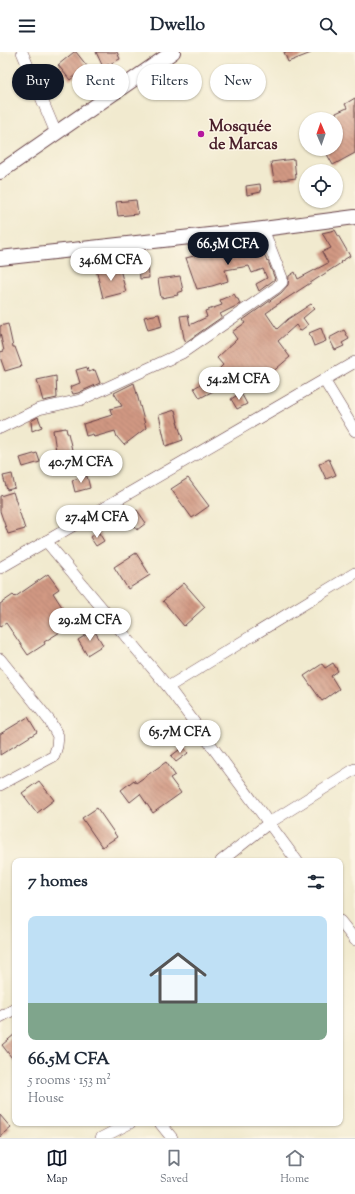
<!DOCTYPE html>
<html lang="en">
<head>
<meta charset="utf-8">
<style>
	body { margin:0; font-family:"Sorts Mill Goudy",serif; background:#f6f6f7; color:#1f2937; height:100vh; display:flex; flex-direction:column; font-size:15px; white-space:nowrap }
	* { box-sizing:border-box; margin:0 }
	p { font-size:13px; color:#747a83 }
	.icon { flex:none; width:22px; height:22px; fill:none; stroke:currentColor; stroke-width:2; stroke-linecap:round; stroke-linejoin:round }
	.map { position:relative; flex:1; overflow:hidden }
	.side { position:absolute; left:12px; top:806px; width:331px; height:268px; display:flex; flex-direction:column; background:#fff; border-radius:8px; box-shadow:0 1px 3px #0004 }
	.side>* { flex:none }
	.top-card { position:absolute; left:12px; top:12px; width:331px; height:36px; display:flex; gap:8px }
	.needle { width:26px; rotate:358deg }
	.fabs { position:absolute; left:299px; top:60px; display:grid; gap:8px }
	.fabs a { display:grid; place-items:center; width:44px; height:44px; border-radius:50%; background:#fff; box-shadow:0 1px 3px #0004; font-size:20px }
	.price { position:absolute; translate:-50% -34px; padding:0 9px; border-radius:14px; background:#fff; color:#222; font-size:13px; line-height:26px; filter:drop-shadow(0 1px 2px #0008) }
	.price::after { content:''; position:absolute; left:50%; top:24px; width:12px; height:9px; margin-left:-6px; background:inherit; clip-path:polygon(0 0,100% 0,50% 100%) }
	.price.active { background:#111827; color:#fff }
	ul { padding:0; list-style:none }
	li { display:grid; align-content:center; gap:8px; height:212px; padding:0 16px }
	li+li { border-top:1px solid #e0e1e3 }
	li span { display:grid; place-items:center; height:124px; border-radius:8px; color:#555 }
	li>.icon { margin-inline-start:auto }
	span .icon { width:72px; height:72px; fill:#fffc; stroke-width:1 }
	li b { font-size:17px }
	h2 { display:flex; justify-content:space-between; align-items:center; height:48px; padding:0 16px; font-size:17px }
	.pill { padding:0 14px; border-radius:18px; background:#fff; box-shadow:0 1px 3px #0004; font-size:14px; line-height:36px }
	.pill.active { background:#111827; color:#fff }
	header { display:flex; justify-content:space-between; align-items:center; height:52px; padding:0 16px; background:#fff; font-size:18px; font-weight:800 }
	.dock { display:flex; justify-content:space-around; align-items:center; height:56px; border-top:1px solid #e0e1e3; background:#fff; font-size:11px; color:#747a83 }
	.dock a { display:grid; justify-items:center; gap:2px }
	.dock .active { color:#111827 }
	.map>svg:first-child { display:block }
	.building { fill:url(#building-back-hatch) }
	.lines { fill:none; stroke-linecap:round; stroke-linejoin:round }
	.minor-casing { stroke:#633d44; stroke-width:12 }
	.major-casing { stroke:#633d44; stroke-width:16 }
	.minor { stroke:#fff; stroke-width:11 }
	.major { stroke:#fff; stroke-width:14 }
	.poi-dot { fill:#b5179e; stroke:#fcf5e5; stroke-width:1.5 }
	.labels { text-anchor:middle; stroke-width:3; stroke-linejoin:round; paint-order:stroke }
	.poi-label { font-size:16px; font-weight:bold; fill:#4a1f2b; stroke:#fcf5e5; text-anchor:start }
</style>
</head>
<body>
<header><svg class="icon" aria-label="menu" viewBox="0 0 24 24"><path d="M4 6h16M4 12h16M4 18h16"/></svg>Dwello<svg class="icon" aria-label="search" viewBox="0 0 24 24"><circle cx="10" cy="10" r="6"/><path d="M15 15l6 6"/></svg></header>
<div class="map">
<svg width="355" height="1086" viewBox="0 0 355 1086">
	<defs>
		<pattern id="building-back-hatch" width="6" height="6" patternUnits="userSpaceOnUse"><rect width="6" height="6" fill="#d19983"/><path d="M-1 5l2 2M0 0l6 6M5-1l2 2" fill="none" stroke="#ac7c6b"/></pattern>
	</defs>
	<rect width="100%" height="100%" fill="#fcf5e5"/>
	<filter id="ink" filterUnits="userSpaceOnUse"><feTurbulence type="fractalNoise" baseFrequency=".025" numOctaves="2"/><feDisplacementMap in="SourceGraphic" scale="8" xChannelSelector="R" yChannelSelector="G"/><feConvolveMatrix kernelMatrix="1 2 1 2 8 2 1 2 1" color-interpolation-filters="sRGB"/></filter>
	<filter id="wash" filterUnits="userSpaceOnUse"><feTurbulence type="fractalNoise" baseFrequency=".012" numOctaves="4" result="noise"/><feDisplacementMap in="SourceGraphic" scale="16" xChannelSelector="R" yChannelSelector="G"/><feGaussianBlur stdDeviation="0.9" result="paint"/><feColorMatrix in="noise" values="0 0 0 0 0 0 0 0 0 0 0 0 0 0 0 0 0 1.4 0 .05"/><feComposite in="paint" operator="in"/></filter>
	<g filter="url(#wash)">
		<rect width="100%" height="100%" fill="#f1eacf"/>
		<g id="blocks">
			<!-- building -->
			<g class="building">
				<polygon points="74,0 76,0 87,14 70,28 58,13"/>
				<polygon points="96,0 117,0 120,7 103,15"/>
				<polygon points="284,0 311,0 311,1 288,10"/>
				<polygon points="355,46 355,101 333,113 324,97 336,97 336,61 347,56 345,52"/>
				<polygon points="294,107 296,126 274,129 271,110"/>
				<polygon points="260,132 261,140 247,143 246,134"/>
				<polygon points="136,148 138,162 118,164 116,150"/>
				<polygon points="335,178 350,204 340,210 341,211 272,256 272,257 266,261 277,277 288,267 311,252 315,256 303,266 308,273 300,279 296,273 278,289 290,305 263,328 268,333 261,338 247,321 245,322 243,319 215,338 200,346 194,336 220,321 218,318 223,313 217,306 237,287 232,280 245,271 243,268 281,241 288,233 289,224 295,220 298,227 328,211 322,200 331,196 322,181"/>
				<polygon points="261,192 267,210 268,209 275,227 259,239 256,232 267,226 263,217 252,221 249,214 225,218 228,229 212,234 197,237 186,206 221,197 221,201 248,197 247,196"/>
				<polygon points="148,211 149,226 140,227 139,212"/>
				<polygon points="108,214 109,220 120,217 126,240 103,246 96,217"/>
				<polygon points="180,224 183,239 177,241 178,243 161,246 158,227"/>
				<polygon points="234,242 237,247 238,247 240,252 220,262 222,265 186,290 184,286 180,264 188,263 190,273 207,265 205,259 222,253 220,248"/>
				<polygon points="159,262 162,274 148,278 144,265"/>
				<polygon points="8,272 13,295 15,295 22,314 5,319 0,305 0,300 4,299 0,281 0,274"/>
				<polygon points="321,276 326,289 314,294 309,281"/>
				<polygon points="344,278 349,287 342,291 344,294 335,298 329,286"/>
				<polygon points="87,315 88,320 95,318 100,331 78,341 73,342 70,335 80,331 76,318"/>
				<polygon points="56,324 57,346 43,349 37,328"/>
				<polygon points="134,331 146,376 124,393 117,385 115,379 94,385 93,382 86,384 83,372 112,363 110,357 122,354 114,341"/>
				<polygon points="241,341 247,352 237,357 231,347"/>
				<polygon points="175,358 178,370 177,370 183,388 166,394 159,363"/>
				<polygon points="38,365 42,375 32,379 31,369"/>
				<polygon points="66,376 67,381 68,381 73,402 57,406 53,378"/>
				<polygon points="37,401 40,410 23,415 20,406"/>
				<polygon points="329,407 336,423 326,427 319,412"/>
				<polygon points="12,422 15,436 7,438 3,424"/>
				<polygon points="87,424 90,436 75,440 72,428"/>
				<polygon points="188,426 209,454 192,466 171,437"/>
				<polygon points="13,440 25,477 8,482 0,459 0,444"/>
				<polygon points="137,458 146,471 137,478 128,465"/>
				<polygon points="99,481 104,489 96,494 90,485"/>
				<polygon points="136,501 150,523 128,537 114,515"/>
				<polygon points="48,522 59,537 53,541 73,572 44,590 45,592 28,603 6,571 0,575 0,552 13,543 15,545"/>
				<polygon points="184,531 205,555 184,574 163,549"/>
				<polygon points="94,578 103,593 87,603 78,588"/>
				<polygon points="333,611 338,619 331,624 339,637 322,649 304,624 322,612 325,616"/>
				<polygon points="28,665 37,680 0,703 0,682"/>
				<polygon points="183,695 188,701 176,710 171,704"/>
				<polygon points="166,710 175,723 170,726 181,741 153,761 140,742 130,750 121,738 134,728 136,731"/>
				<polygon points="39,729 54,748 37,761 22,741"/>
				<polygon points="97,756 117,785 102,795 82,766"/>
				<polygon points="15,982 15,1010 2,993"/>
				<polygon points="0,1063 11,1076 0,1085"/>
			</g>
		</g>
	</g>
	<g filter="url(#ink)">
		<use href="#blocks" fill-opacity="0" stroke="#633d44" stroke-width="1"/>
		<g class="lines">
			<defs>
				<g id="minor">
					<polyline points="22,0 56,81"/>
					<polyline points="324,328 355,379"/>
					<polyline points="0,376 39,357 80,348 182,301 276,236 282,230 282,226 263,177"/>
					<polyline points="46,489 168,635 297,809"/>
					<polyline points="0,516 355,310"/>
					<polyline points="0,607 49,668 58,684 57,694 54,704 0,733"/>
					<polyline points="168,635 355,521"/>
					<polyline points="221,809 269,771 355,717"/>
					<polyline points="340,869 355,888"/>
					<polyline points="0,965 15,957"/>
					<polyline points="160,1071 172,1086"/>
					<polyline points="101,1086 130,1071"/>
				</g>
				<g id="major">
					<polyline points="0,120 173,0"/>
					<polyline points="0,206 263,177 355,165"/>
				</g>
			</defs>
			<!-- minor casing -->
			<use href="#minor" class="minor-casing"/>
			<!-- major casing -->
			<use href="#major" class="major-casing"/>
			<!-- minor -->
			<use href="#minor" class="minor"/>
			<!-- major -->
			<use href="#major" class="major"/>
		</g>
	</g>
	<!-- markers -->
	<circle class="poi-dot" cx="201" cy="82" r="4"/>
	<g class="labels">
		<!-- poi labels -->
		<g class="poi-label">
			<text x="209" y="79">Mosquée<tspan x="209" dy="18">de Marcas</tspan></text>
		</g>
	</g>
</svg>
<div class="fabs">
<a><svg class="needle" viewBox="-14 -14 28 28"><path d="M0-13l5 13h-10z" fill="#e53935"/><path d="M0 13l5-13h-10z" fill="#747a83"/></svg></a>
<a><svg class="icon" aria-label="locate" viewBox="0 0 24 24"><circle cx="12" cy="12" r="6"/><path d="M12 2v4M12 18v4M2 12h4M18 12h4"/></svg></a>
</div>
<b class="price active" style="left:228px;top:214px">66.5M CFA</b>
<b class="price" style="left:111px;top:230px">34.6M CFA</b>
<b class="price" style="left:239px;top:349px">54.2M CFA</b>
<b class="price" style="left:81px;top:432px">40.7M CFA</b>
<b class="price" style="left:97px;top:487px">27.4M CFA</b>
<b class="price" style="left:90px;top:590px">29.2M CFA</b>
<b class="price" style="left:180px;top:702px">65.7M CFA</b>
<div class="top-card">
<a class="pill active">Buy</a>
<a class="pill">Rent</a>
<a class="pill">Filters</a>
<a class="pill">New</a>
</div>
<section class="side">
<h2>7 homes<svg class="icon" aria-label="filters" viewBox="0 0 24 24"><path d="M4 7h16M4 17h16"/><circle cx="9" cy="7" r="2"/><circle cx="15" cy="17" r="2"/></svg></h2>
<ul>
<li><span style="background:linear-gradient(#bfe0f5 70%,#7fa58c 0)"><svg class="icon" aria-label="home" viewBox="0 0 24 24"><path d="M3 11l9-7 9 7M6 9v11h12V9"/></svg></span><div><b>66.5M CFA</b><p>5 rooms · 153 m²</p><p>House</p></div></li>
</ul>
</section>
</div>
<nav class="dock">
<a class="active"><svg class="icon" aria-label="map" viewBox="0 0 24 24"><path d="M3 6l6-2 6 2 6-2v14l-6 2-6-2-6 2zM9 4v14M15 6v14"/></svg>Map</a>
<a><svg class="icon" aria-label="saved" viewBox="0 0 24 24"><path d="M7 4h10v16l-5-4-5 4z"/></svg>Saved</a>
<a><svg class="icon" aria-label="home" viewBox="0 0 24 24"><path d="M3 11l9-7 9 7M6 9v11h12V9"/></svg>Home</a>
</nav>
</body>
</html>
